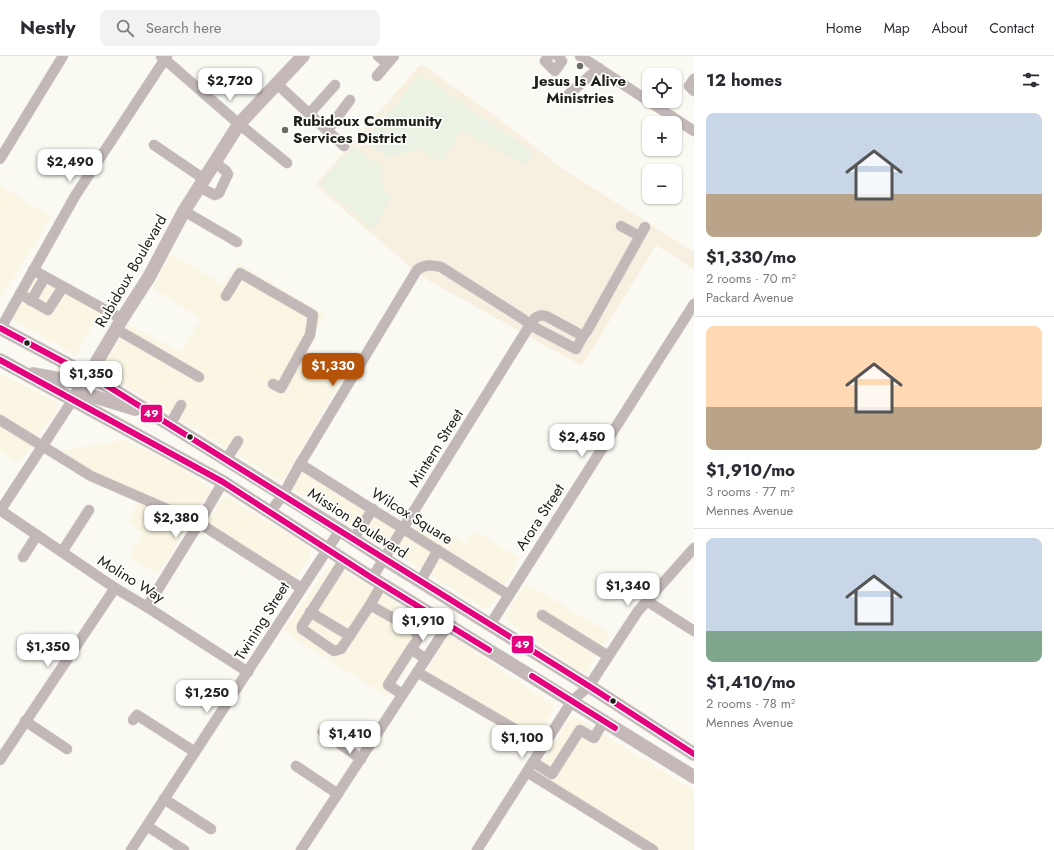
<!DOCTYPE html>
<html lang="en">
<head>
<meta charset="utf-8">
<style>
	body { margin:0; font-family:Jost,sans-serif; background:#f2f2f3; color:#2b2b33; height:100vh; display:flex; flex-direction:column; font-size:15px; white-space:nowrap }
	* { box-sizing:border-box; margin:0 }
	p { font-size:13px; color:#7c7c81 }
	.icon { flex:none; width:22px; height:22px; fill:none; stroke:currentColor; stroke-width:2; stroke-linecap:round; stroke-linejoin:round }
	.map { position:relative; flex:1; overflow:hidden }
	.details { display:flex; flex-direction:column; background:#fff; width:360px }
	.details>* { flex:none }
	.tools { position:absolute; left:642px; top:12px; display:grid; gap:8px }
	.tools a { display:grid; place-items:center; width:40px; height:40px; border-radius:8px; background:#fff; box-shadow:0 1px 3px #0004; font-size:20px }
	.price { position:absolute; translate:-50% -34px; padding:0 9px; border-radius:8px; background:#fff; color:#222; font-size:13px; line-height:26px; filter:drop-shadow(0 1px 2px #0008) }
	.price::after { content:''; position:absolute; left:50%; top:24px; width:12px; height:9px; margin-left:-6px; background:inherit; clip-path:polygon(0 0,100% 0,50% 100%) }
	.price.current { background:#b45309; color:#fff }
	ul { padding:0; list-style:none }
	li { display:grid; align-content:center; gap:8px; height:212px; padding:0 12px }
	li+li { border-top:1px solid #e1e1e2 }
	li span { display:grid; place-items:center; height:124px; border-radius:8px; color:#555 }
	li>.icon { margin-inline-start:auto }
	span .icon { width:72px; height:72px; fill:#fffc; stroke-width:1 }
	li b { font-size:17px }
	h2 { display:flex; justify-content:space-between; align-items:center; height:48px; padding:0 12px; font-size:17px }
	header { display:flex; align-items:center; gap:24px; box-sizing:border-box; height:56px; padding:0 20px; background:#fff; border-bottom:1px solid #e1e1e2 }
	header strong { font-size:19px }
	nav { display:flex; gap:22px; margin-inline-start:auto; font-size:14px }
	.search { width:280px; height:36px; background:#f2f2f3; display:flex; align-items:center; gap:10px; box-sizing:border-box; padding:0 14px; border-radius:8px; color:#7c7c81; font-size:15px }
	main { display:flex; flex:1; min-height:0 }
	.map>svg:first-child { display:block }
	.built { fill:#faf6e3 }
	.education { fill:#f7f0e1 }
	.green { fill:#ebf2e4 }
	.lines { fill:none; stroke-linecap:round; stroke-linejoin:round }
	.minor-casing { stroke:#d6d5d0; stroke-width:11 }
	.major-casing { stroke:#d6d5d0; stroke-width:14 }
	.minor { stroke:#c3b8b8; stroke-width:10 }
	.major { stroke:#c4b8b8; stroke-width:13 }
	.bus-1-casing { stroke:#fff; stroke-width:9 }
	.bus-1 { stroke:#e5007d; stroke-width:6 }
	.poi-dot { fill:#6d6c64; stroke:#fff; stroke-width:1.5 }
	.bus-dot { fill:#212018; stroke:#fff; stroke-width:1.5 }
	.labels { text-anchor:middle; stroke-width:3.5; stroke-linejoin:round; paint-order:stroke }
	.poi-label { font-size:15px; font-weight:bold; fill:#212018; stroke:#fff }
	.street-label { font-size:15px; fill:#212018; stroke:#fff }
	.line-badge { stroke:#fff; stroke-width:1.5 }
	.badge-label { font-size:11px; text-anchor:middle; font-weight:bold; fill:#fff }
</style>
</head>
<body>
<header>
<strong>Nestly</strong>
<div class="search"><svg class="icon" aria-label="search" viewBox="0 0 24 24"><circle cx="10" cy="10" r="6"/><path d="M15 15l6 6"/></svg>Search here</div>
<nav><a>Home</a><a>Map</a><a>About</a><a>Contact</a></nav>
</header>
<main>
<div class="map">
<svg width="694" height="794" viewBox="0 0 694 794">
	<rect width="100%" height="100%" fill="#faf9f2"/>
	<!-- built -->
	<g class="built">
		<polygon points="0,129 51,161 0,243"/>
		<polygon points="171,198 222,228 238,207 325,258 301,300 341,324 282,426 101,315 128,268 181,296 201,263 153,232"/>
		<polygon points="36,218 101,256 76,299 9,262"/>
		<polygon points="0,318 56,346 58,352 19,407 0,395"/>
		<polygon points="124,384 180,411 212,433 157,518 129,500 143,476 128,467 139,444 47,397"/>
		<polygon points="307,406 411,473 420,460 466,489 474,475 520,502 490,552 482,552 402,500 291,432"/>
		<polygon points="225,440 309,491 310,500 291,530 201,474"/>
		<polygon points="329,510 335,510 372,532 428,569 431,575 388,641 283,575"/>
		<polygon points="526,527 609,577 587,616 580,615 504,563"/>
		<polygon points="451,580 552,648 554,654 530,689 422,623 447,582"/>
		<polygon points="574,661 579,663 694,735 694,794 645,794 531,722 568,666"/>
	</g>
	<!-- education -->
	<polygon class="education" points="421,8 490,56 563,113 694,196 694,213 656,189 582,310 421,220 315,129"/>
	<!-- green -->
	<g class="green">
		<polygon points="421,19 532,95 526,109 461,74 442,107 419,93 389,102 363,85"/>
		<polygon points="352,91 382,111 383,132 391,142 374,173 320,128"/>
	</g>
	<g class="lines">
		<defs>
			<g id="minor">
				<polyline points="161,0 239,68 287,107"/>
				<polyline points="378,0 387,7"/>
				<polyline points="549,0 545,5 555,15 562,5 558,0"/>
				<polyline points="580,0 694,75"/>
				<polyline points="377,20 394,0"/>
				<polyline points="694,23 689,30 694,35"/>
				<polyline points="277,28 344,90"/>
				<polyline points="569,38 599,12"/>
				<polyline points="309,58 335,29"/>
				<polyline points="327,75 350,44"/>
				<polyline points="154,89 204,123"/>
				<polyline points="0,103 63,0"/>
				<polyline points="199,131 215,139 219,137 228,118 226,115 214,106"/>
				<polyline points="184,155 237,186"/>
				<polyline points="621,170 639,180"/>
				<polyline points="33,214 122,263"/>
				<polyline points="20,238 48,254 63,231"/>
				<polyline points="226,240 240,217 313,259 310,279 281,332 273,328"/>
				<polyline points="31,245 45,221"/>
				<polyline points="1,272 75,140 167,0"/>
				<polyline points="116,273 199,321"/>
				<polyline points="583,280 587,275 645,171"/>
				<polyline points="0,364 91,420 199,467 301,532"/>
				<polyline points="170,369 181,349"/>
				<polyline points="226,404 238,385"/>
				<polyline points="300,408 509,539"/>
				<polyline points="0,454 115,532 147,551 248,616"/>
				<polyline points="0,455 72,345"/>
				<path d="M270,456L283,439L300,408L417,214C425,208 432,209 441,211L523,263L530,269L576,293L583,280L546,260C534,257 531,268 525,277L372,522"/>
				<polyline points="353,483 373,453"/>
				<polyline points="62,496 89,454"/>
				<polyline points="23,501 37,479"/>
				<polyline points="344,504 302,570 302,573 334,595 341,593 370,549 416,575 418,583 411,593 426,603"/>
				<polyline points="420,526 438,494"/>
				<polyline points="647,545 694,575"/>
				<polyline points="370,549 382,528"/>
				<polyline points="147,551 199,467 223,426"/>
				<polyline points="310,556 350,580"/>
				<polyline points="542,559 608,600"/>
				<polyline points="490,569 694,248"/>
				<polyline points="417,616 544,690"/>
				<polyline points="402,638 388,629 411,593"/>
				<polyline points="133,664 137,659 195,696"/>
				<polyline points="25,665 67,693"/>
				<polyline points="323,676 361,703"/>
				<polyline points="0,704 115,532"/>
				<polyline points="533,706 552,718 580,674 594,682 604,665"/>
				<polyline points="296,710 338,738"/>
				<polyline points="527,716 653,794"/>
				<polyline points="164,743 211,773"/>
				<polyline points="147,770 184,794"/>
				<polyline points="131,794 340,474"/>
				<polyline points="301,794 448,569"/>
				<polyline points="477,794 572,645 589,630 638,555 694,492"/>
			</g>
			<g id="major">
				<polyline points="0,272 101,326 340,474 384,503 589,630 694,698"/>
				<polyline points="0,304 223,426 372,522 694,721"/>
				<polyline points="33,318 70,325 89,319"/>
				<polyline points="72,345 89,319 122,263 149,221 184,155 239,68 303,0"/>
				<polyline points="72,345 89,339 135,353"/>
			</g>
		</defs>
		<!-- minor casing -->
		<use href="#minor" class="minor-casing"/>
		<!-- major casing -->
		<use href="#major" class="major-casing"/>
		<!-- minor -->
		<use href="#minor" class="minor"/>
		<!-- major -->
		<use href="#major" class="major"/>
		<defs>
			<g id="bus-1">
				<polyline points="0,272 101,326 589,630 694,698"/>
				<polyline points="0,304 223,426 372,522 489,594"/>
				<polyline points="532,620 615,672"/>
			</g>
		</defs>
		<!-- bus-1 casing -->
		<use href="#bus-1" class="bus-1-casing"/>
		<!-- bus-1 -->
		<use href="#bus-1" class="bus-1"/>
	</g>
	<!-- markers -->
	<g class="poi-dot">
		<circle cx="580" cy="10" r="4"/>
		<circle cx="285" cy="74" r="4"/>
	</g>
	<g class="bus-dot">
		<circle cx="27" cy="287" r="3.5"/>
		<circle cx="190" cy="381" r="3.5"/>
		<circle cx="613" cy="645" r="3.5"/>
	</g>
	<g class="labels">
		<!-- poi labels -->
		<g class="poi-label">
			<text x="580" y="30">Jesus Is Alive<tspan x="580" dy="17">Ministries</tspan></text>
			<text x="293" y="70" text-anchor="start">Rubidoux Community<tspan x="293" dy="17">Services District</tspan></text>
		</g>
		<!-- street labels -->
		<g class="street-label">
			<text transform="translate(131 215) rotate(-60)" y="5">Rubidoux Boulevard</text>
			<text transform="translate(436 392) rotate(-58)" y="5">Mintern Street</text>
			<text transform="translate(412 460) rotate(32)" y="5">Wilcox Square</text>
			<text transform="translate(540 461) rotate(-57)" y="5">Arora Street</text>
			<text transform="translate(358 467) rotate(33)" y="5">Mission Boulevard</text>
			<text transform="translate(131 523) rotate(32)" y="5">Molino Way</text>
			<text transform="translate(262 565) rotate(-58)" y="5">Twining Street</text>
		</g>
	</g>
	<g class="line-badge">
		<rect x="140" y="348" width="23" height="19" rx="4" fill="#e5007d"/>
		<rect x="511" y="579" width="23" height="19" rx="4" fill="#e5007d"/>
	</g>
	<g class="badge-label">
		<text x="151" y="361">49</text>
		<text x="522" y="592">49</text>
	</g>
</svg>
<div class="tools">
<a><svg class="icon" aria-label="locate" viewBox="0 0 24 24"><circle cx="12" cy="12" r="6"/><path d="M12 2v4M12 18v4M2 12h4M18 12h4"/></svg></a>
<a>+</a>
<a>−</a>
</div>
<b class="price" style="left:230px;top:46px">$2,720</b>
<b class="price" style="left:70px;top:127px">$2,490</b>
<b class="price current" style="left:333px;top:331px">$1,330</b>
<b class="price" style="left:91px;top:339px">$1,350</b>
<b class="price" style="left:582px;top:402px">$2,450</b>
<b class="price" style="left:176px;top:483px">$2,380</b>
<b class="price" style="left:628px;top:551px">$1,340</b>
<b class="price" style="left:423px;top:586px">$1,910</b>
<b class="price" style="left:48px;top:612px">$1,350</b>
<b class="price" style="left:207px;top:658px">$1,250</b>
<b class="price" style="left:350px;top:699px">$1,410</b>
<b class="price" style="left:522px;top:703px">$1,100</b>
</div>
<section class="details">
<h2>12 homes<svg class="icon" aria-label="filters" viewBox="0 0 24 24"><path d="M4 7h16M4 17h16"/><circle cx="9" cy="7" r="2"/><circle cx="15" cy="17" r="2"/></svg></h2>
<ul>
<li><span style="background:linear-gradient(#c9d6e8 65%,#b9a48a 0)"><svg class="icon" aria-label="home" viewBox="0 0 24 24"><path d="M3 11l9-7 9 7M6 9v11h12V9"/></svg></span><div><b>$1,330/mo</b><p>2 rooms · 70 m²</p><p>Packard Avenue</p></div></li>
<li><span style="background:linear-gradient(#ffd9b3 65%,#b9a48a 0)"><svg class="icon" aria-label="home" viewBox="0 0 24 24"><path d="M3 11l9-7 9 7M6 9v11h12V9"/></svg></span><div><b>$1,910/mo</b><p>3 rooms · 77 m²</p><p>Mennes Avenue</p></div></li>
<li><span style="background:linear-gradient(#c9d6e8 75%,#7fa58c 0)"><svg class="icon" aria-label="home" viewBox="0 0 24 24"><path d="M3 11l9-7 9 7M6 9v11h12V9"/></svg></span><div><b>$1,410/mo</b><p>2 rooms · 78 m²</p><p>Mennes Avenue</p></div></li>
</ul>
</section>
</main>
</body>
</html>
